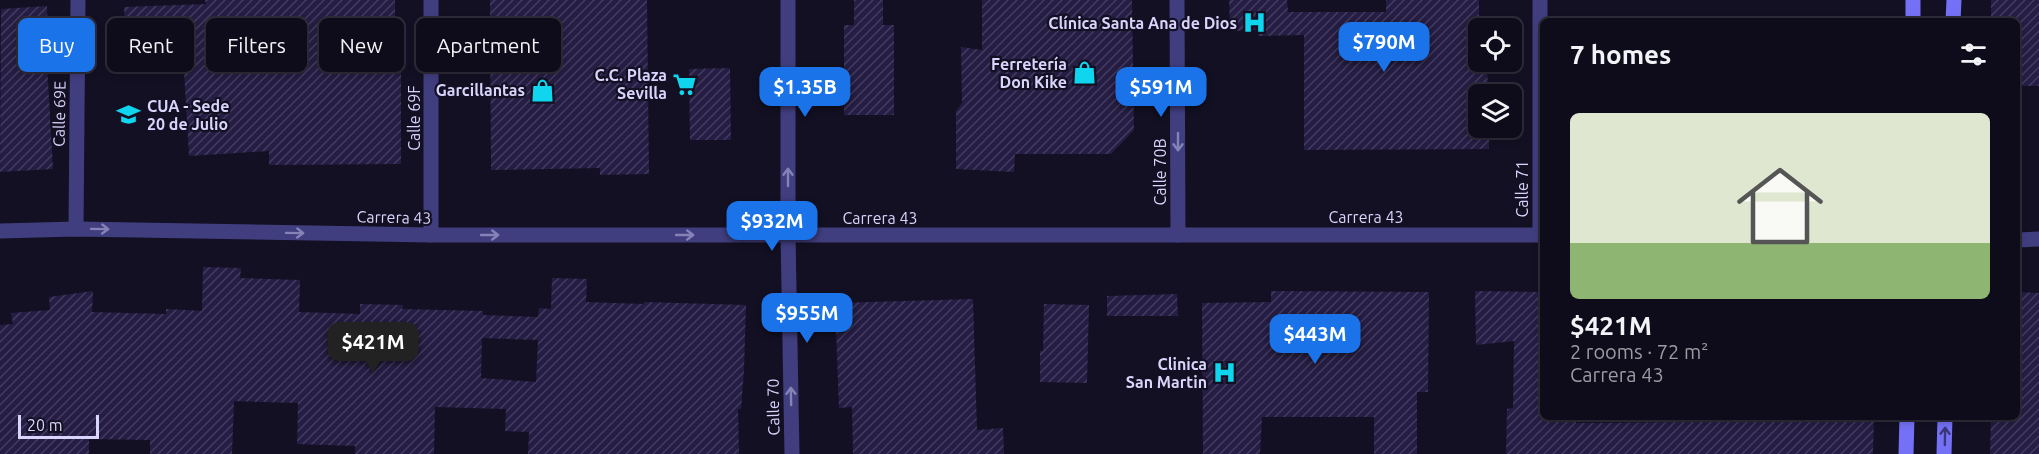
<!DOCTYPE html>
<html lang="en">
<head>
<meta charset="utf-8">
<style>
	body { margin:0; font-family:Ubuntu,sans-serif; background:#171523; color:#f1f3f6; height:100vh; display:flex; flex-direction:column; font-size:22px; white-space:nowrap }
	* { box-sizing:border-box; margin:0 }
	p { font-size:20px; color:#9b9ba2 }
	.icon { flex:none; width:33px; height:33px; fill:none; stroke:currentColor; stroke-width:2; stroke-linecap:round; stroke-linejoin:round }
	.map { position:relative; flex:1; overflow:hidden }
	.sheet { position:absolute; left:1540px; top:18px; width:480px; height:402px; display:flex; flex-direction:column; background:#0e0c1a; border-radius:9px; box-shadow:0 3px 9px #0003,0 0 0 2px #2e2c39 }
	.sheet>* { flex:none }
	.top-card { position:absolute; left:18px; top:18px; width:570px; height:54px; display:flex; gap:12px }
	.tools { position:absolute; left:1468px; top:18px; display:grid; gap:12px }
	.tools a { display:grid; place-items:center; width:54px; height:54px; border-radius:9px; background:#0e0c1a; box-shadow:0 3px 9px #0003,0 0 0 2px #2e2c39; font-size:30px }
	.scale { position:absolute; left:18px; bottom:15px; width:81px; box-sizing:border-box; padding-left:6px; border:3px solid #d9d4fc; border-top:0; font-size:16px; line-height:21px; white-space:nowrap; color:#d9d4fc; -webkit-text-stroke:4px #131023; paint-order:stroke }
	.price { position:absolute; translate:-50% -51px; padding:0 14px; border-radius:12px; background:#1a73e8; color:#fff; font-size:20px; line-height:39px; filter:drop-shadow(0 2px 3px #0008) }
	.price::after { content:''; position:absolute; left:50%; top:36px; width:18px; height:14px; margin-left:-9px; background:inherit; clip-path:polygon(0 0,100% 0,50% 100%) }
	.price.current { background:#222; color:#fff }
	ul { padding:0; list-style:none }
	li { display:grid; align-content:center; gap:12px; height:318px; padding:0 30px }
	li+li { border-top:2px solid #2e2c39 }
	li span { display:grid; place-items:center; height:186px; border-radius:9px; color:#555 }
	li>.icon { margin-inline-start:auto }
	span .icon { width:108px; height:108px; fill:#fffc; stroke-width:1 }
	li b { font-size:26px }
	h2 { display:flex; justify-content:space-between; align-items:center; height:72px; padding:0 30px; font-size:26px }
	.tag { padding:0 21px; border-radius:9px; background:#0e0c1a; box-shadow:0 3px 9px #0003,0 0 0 2px #2e2c39; font-size:21px; line-height:54px }
	.tag.current { background:#1a73e8; color:#fff }
	.map>svg:first-child { display:block }
	.building { fill:url(#building-hatch); fill-rule:evenodd }
	.lines { fill:none; stroke-linecap:round; stroke-linejoin:round }
	.minor { stroke:#403e7f; stroke-width:15 }
	.tertiary { stroke:#403e7f; stroke-width:15 }
	.secondary { stroke:#7571f6; stroke-width:15 }
	.oneway { stroke:#8582b7 }
	.oneway2 { stroke:#3a3777 }
	.labels { text-anchor:middle; stroke-width:4.5; stroke-linejoin:round; paint-order:stroke }
	.poi-label { font-size:16px; font-weight:bold; fill:#d9d4fc; stroke:#131023; text-anchor:end }
	.street-label { font-size:16px; fill:#d9d4fc; stroke:#131023 }
</style>
</head>
<body>
<div class="map">
<svg width="2039" height="454" viewBox="0 0 2039 454">
	<defs>
		<pattern id="building-hatch" width="6" height="6" patternUnits="userSpaceOnUse" patternTransform="scale(1.5)"><rect width="6" height="6" fill="#251d43"/><path d="M-1 1l2-2M0 6l6-6M5 7l2-2" fill="none" stroke="#443d5f"/></pattern>
	</defs>
	<rect width="100%" height="100%" fill="#131023"/>
	<!-- building -->
	<g class="building">
		<polygon points="205,0 395,0 395,70 401,70 401,164 269,165 269,151 189,156 184,71 140,73 139,35 125,35 124,7 206,4"/>
		<polygon points="490,0 647,0 649,174 600,175 600,168 491,170"/>
		<polygon points="854,0 883,0 883,25 894,25 894,115 844,115 844,25 854,25"/>
		<polygon points="982,0 1132,0 1134,130 1111,154 1015,154 1014,172 956,169 956,111 962,103 961,47 982,50"/>
		<polygon points="1229,0 1287,0 1288,12 1386,12 1386,0 1479,0 1479,62 1487,62 1488,94 1479,94 1479,128 1489,128 1489,149 1304,150 1304,35 1258,36 1259,30 1230,31"/>
		<polygon points="1991,0 2039,0 2039,86 2018,86 2018,21 1991,21"/>
		<polygon points="47,6 48,37 50,37 50,64 47,64 53,169 0,172 1,9"/>
		<polygon points="730,68 731,140 690,140 689,69"/>
		<path d="M203,267L241,268L240,278L300,280L299,312L360,314V304L403,305L402,309L483,311V315L538,317L539,308L551,309L552,278L587,279L586,302L644,304V302L746,305L744,370L741,409H738L739,454H528L529,432L505,431L506,409L435,407L434,454H355V446L297,444L298,403L234,401L232,454H150V440L89,439V454H0V325L13,324L11,313L50,310L49,297L93,291L92,312L166,314V309L202,311ZM482,338L538,340L536,382L481,378Z"/>
		<polygon points="1271,291 1429,292 1428,392 1417,392 1417,454 1374,454 1374,417 1262,417 1260,454 1203,454 1202,303 1271,302"/>
		<polygon points="1475,291 1544,292 1544,417 1574,417 1576,423 1683,422 1683,418 1874,417 1873,454 1506,454 1507,409 1513,408 1514,341 1476,345"/>
		<polygon points="2018,292 2039,293 2039,454 1990,454 1991,417 2018,417"/>
		<polygon points="1177,294 1178,316 1107,316 1107,296"/>
		<polygon points="973,299 977,430 1003,428 1004,454 853,454 852,407 839,408 835,303"/>
		<polygon points="1044,304 1089,305 1087,383 1040,382 1040,351 1043,351"/>
	</g>
	<g class="lines">
		<!-- minor -->
		<g class="minor">
			<polyline points="431,0 431,235"/>
			<polyline points="788,0 788,235 792,454"/>
			<polyline points="1177,0 1178,235"/>
			<polyline points="76,229 78,0"/>
			<polyline points="1540,235 1540,0"/>
		</g>
		<!-- tertiary -->
		<g class="tertiary">
			<polyline points="0,231 76,229 431,235 1544,235"/>
			<polyline points="2018,240 2039,239"/>
		</g>
		<!-- secondary -->
		<g class="secondary">
			<polyline points="1913,21 1913,0"/>
			<polyline points="1953,21 1954,0"/>
			<polyline points="1906,454 1907,417"/>
			<polyline points="1944,454 1945,417"/>
		</g>
	</g>
	<!-- one-way arrows -->
	<defs><path id="oneway-shaft" d="M-6 0H5M1.5-3L5.5 0L1.5 3" fill="none" stroke-width="1.6" stroke-linecap="round" stroke-linejoin="round" transform="scale(1.5)"/></defs>
	<g class="oneway">
		<use href="#oneway-shaft" transform="translate(1178 142) rotate(90)"/>
		<use href="#oneway-shaft" transform="translate(788 177) rotate(-90)"/>
		<use href="#oneway-shaft" transform="translate(100 229) rotate(1)"/>
		<use href="#oneway-shaft" transform="translate(295 233) rotate(1)"/>
		<use href="#oneway-shaft" transform="translate(490 235)"/>
		<use href="#oneway-shaft" transform="translate(685 235)"/>
		<use href="#oneway-shaft" transform="translate(791 396) rotate(-91)"/>
	</g>
	<use class="oneway2" href="#oneway-shaft" transform="translate(1945 436) rotate(-89)"/>
	<!-- icons -->
	<defs>
		<symbol id="hospital-bare" viewBox="-9 -9 18 18"><path d="M-5-5h3v3.5h4V-5h3V5h-3V1.5h-4V5h-3Z" fill="#0fd6ee" stroke="#131023" stroke-width="2.5" paint-order="stroke"/></symbol>
		<symbol id="shop-bare" viewBox="-9 -9 18 18"><path d="M-5-2.5h2.3a2.7 3.5 0 0 1 5.4 0H5L5.5 6h-11ZM-1.5-2.5h3a1.5 2.3 0 0 0-3 0Z" fill="#0fd6ee" stroke="#131023" stroke-width="2.5" paint-order="stroke"/></symbol>
		<symbol id="supermarket-bare" viewBox="-9 -9 18 18"><path d="M-6-5.5h2.5l.6 2H6L4.5 2H-2.5L-4.4-4H-6ZM-1.5 3.2a1.3 1.3 0 1 0 .1 0ZM3 3.2a1.3 1.3 0 1 0 .1 0Z" fill="#0fd6ee" stroke="#131023" stroke-width="2.5" paint-order="stroke"/></symbol>
		<symbol id="university-bare" viewBox="-9 -9 18 18"><path d="M0-5L7-2L0 1L-7-2ZM-4 1L0 2.5L4 1V4Q0 6-4 4Z" fill="#0fd6ee" stroke="#131023" stroke-width="2.5" paint-order="stroke"/></symbol>
	</defs>
	<g fill-rule="evenodd">
		<use href="#hospital-bare" x="1238" y="6" width="33" height="33"/>
		<use href="#shop-bare" x="1068" y="56" width="33" height="33"/>
		<use href="#supermarket-bare" x="668" y="68" width="33" height="33"/>
		<use href="#shop-bare" x="526" y="74" width="33" height="33"/>
		<use href="#university-bare" x="112" y="98" width="33" height="33"/>
		<use href="#hospital-bare" x="1208" y="356" width="33" height="33"/>
	</g>
	<g class="labels">
		<!-- poi labels -->
		<g class="poi-label">
			<text x="1237" y="29">Clínica Santa Ana de Dios</text>
			<text x="1067" y="70">Ferretería<tspan x="1067" dy="18">Don Kike</tspan></text>
			<text x="667" y="81">C.C. Plaza<tspan x="667" dy="18">Sevilla</tspan></text>
			<text x="525" y="96">Garcillantas</text>
			<text x="147" y="112" text-anchor="start">CUA - Sede<tspan x="147" dy="18">20 de Julio</tspan></text>
			<text x="1207" y="370">Clinica<tspan x="1207" dy="18">San Martin</tspan></text>
		</g>
		<!-- street labels -->
		<g class="street-label">
			<text transform="translate(59 114) rotate(-89)" y="6">Calle 69E</text>
			<text transform="translate(414 118) rotate(-90)" y="6">Calle 69F</text>
			<text transform="translate(1160 172) rotate(-90)" y="6">Calle 70B</text>
			<text transform="translate(1522 189) rotate(-90)" y="6">Calle 71</text>
			<text transform="translate(394 217) rotate(1)" y="6">Carrera 43</text>
			<text x="1366" y="223">Carrera 43</text>
			<text x="880" y="224">Carrera 43</text>
			<text transform="translate(773 407) rotate(-91)" y="6">Calle 70</text>
		</g>
	</g>
</svg>
<div class="tools">
<a><svg class="icon" aria-label="locate" viewBox="0 0 24 24"><circle cx="12" cy="12" r="6"/><path d="M12 2v4M12 18v4M2 12h4M18 12h4"/></svg></a>
<a><svg class="icon" aria-label="layers" viewBox="0 0 24 24"><path d="M12 4l9 5-9 5-9-5zM3 14l9 5 9-5"/></svg></a>
</div>
<div class="scale">20 m</div>
<b class="price" style="left:1384px;top:73px">$790M</b>
<b class="price" style="left:805px;top:118px">$1.35B</b>
<b class="price" style="left:1161px;top:118px">$591M</b>
<b class="price" style="left:772px;top:252px">$932M</b>
<b class="price" style="left:807px;top:344px">$955M</b>
<b class="price" style="left:1315px;top:365px">$443M</b>
<b class="price current" style="left:373px;top:373px">$421M</b>
<div class="top-card">
<a class="tag current">Buy</a>
<a class="tag">Rent</a>
<a class="tag">Filters</a>
<a class="tag">New</a>
<a class="tag">Apartment</a>
</div>
<section class="sheet">
<h2>7 homes<svg class="icon" aria-label="filters" viewBox="0 0 24 24"><path d="M4 7h16M4 17h16"/><circle cx="9" cy="7" r="2"/><circle cx="15" cy="17" r="2"/></svg></h2>
<ul>
<li><span style="background:linear-gradient(#dfe7d0 70%,#8fb573 0)"><svg class="icon" aria-label="home" viewBox="0 0 24 24"><path d="M3 11l9-7 9 7M6 9v11h12V9"/></svg></span><div><b>$421M</b><p>2 rooms · 72 m²</p><p>Carrera 43</p></div></li>
</ul>
</section>
</div>
</body>
</html>
